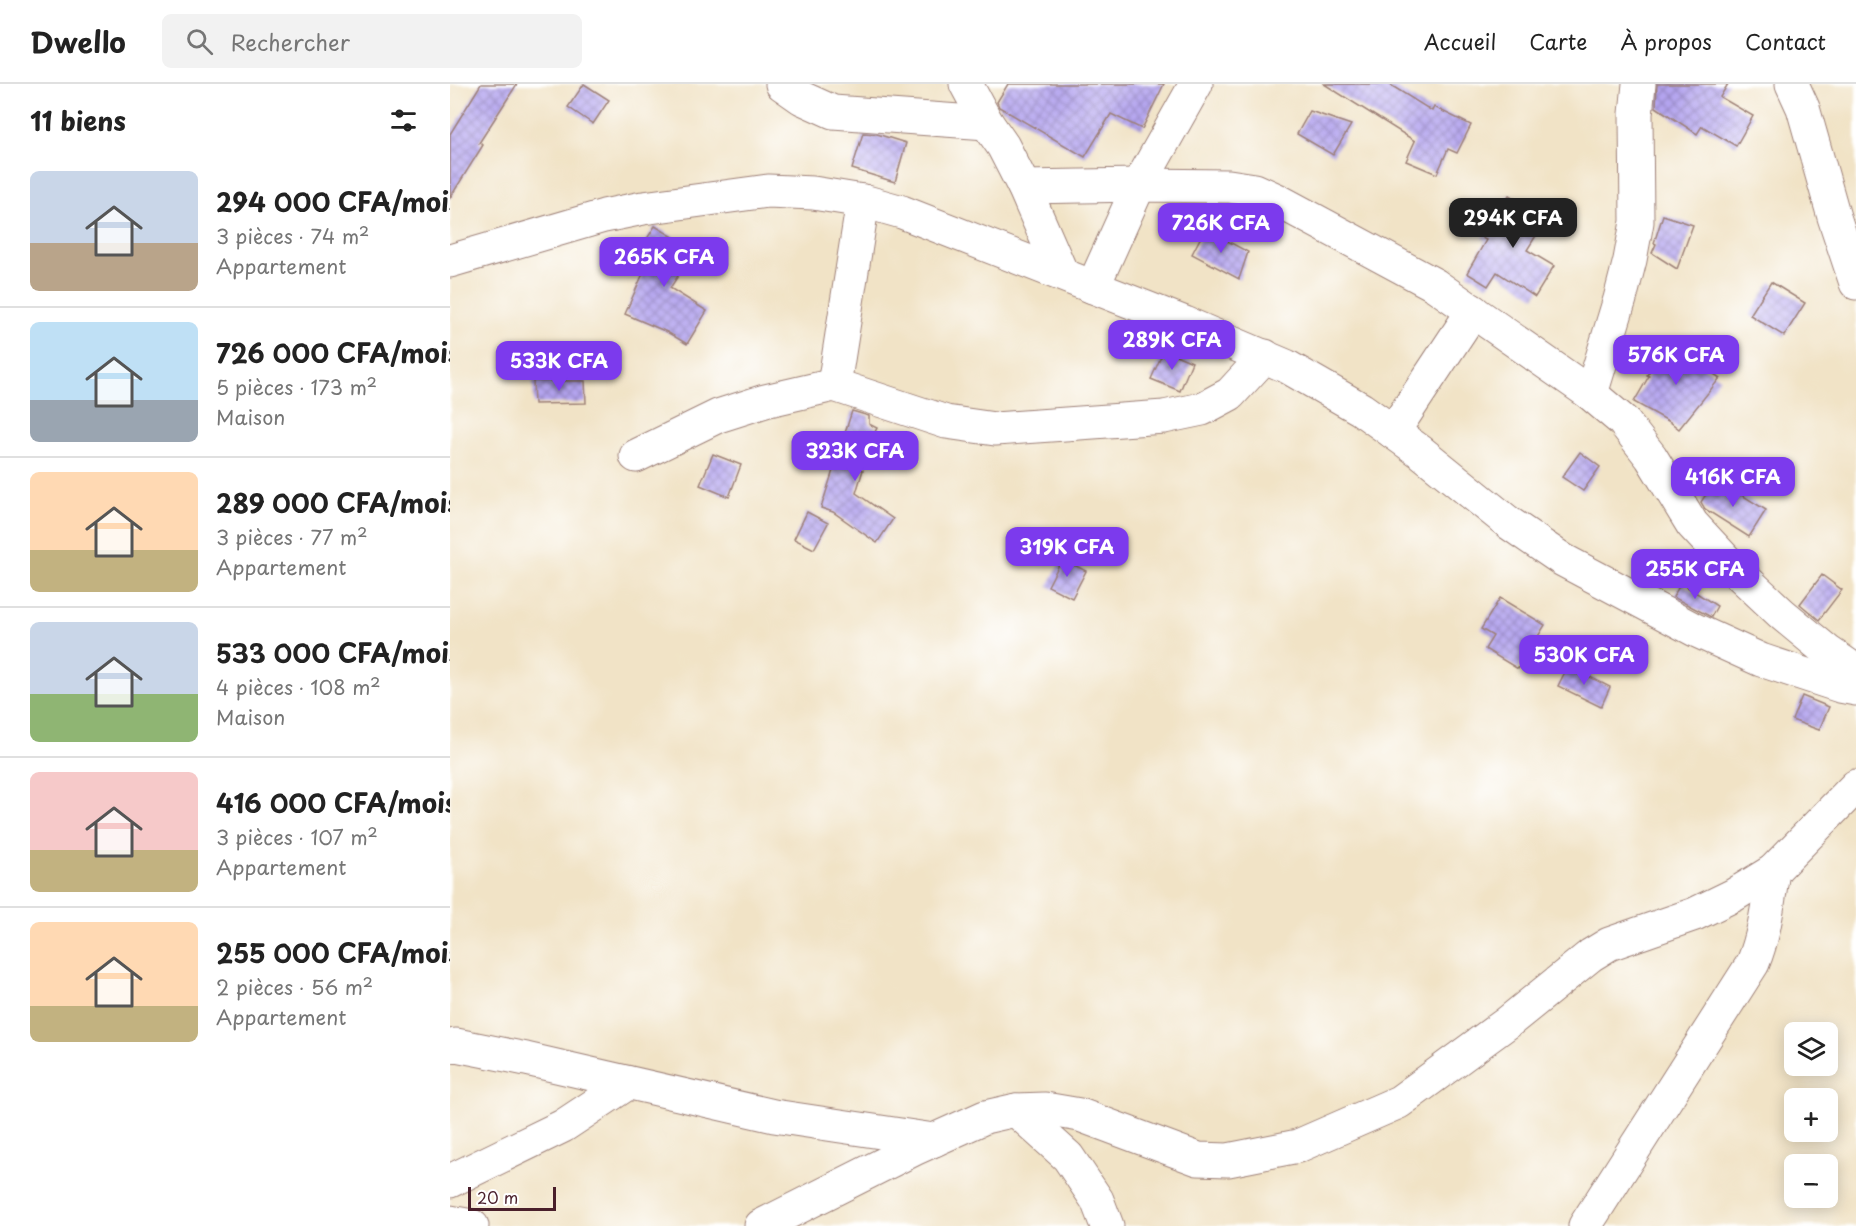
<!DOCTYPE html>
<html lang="fr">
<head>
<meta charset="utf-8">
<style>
	body { margin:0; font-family:"Playpen Sans",sans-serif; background:#f2f2f2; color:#222; height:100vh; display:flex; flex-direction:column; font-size:22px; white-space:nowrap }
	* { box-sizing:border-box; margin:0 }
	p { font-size:20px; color:#767676 }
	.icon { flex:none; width:33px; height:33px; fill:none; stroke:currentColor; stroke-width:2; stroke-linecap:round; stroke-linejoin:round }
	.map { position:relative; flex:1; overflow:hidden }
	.side { display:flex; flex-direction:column; background:#fff; width:450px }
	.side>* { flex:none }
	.fabs { position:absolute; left:1334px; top:938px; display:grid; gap:12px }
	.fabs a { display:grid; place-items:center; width:54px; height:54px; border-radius:9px; background:#fff; box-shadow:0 3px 15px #0003; font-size:30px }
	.scale { position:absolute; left:18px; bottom:15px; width:88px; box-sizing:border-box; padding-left:6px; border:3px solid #4a1f2b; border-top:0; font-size:16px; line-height:21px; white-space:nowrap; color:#4a1f2b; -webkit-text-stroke:4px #fff; paint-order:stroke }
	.price { position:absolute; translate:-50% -51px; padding:0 14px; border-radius:12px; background:#7c3aed; color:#fff; font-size:20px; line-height:39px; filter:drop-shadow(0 2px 3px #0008) }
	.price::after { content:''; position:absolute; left:50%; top:36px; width:18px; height:14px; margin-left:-9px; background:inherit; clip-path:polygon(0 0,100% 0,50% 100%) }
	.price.selected { background:#222; color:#fff }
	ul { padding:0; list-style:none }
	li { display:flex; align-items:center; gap:18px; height:150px; padding:0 30px }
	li+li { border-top:2px solid #e0e0e0 }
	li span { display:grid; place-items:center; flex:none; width:168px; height:120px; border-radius:9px; color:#555 }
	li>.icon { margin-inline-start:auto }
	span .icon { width:72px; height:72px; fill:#fffc; stroke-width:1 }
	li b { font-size:26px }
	h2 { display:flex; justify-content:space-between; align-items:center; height:72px; padding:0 30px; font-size:26px }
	header { display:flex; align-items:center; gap:36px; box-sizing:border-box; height:84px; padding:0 30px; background:#fff; border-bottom:2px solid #e0e0e0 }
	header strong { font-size:28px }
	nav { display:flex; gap:33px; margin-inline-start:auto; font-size:21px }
	.search { width:420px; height:54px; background:#f2f2f2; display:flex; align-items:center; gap:15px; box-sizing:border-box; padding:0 21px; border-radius:9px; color:#767676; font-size:22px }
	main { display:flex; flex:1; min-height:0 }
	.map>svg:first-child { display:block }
	.building { fill:url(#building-cross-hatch) }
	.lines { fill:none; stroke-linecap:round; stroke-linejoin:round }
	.minor-casing { stroke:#9e8178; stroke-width:35 }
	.minor { stroke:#fff; stroke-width:33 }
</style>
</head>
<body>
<header>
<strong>Dwello</strong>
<div class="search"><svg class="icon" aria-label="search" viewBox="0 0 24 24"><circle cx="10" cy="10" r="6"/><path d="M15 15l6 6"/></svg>Rechercher</div>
<nav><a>Accueil</a><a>Carte</a><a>À propos</a><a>Contact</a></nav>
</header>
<main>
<section class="side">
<h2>11 biens<svg class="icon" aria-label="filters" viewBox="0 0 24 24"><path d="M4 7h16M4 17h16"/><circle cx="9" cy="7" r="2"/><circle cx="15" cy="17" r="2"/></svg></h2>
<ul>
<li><span style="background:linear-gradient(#c9d6e8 60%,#b9a48a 0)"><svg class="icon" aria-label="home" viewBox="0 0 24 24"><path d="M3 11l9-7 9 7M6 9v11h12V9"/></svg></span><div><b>294 000 CFA/mois</b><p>3 pièces · 74 m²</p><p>Appartement</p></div></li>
<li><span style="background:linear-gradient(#bfe0f5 65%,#9aa5b1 0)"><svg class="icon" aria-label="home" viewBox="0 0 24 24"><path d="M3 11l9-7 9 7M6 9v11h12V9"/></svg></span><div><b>726 000 CFA/mois</b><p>5 pièces · 173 m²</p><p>Maison</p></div></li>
<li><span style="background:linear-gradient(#ffd9b3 65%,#c2b280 0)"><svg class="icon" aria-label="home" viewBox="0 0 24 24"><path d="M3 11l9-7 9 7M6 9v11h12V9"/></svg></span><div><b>289 000 CFA/mois</b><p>3 pièces · 77 m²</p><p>Appartement</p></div></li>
<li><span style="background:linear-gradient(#c9d6e8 60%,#8fb573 0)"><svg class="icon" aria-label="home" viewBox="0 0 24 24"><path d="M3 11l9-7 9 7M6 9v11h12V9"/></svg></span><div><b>533 000 CFA/mois</b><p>4 pièces · 108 m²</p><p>Maison</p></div></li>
<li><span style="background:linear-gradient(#f6c9c9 65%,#c2b280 0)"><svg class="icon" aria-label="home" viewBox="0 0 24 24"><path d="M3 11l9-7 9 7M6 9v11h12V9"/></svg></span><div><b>416 000 CFA/mois</b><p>3 pièces · 107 m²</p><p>Appartement</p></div></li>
<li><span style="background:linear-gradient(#ffd9b3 70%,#c2b280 0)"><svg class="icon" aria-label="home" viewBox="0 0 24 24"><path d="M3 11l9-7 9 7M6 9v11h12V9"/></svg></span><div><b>255 000 CFA/mois</b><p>2 pièces · 56 m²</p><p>Appartement</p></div></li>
</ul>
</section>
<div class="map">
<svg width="1406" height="1142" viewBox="0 0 1406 1142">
	<defs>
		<pattern id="building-cross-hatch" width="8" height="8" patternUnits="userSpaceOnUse" patternTransform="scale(1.5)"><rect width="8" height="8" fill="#b4a4ef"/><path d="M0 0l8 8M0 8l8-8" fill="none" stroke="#9485c2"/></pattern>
	</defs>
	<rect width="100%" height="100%" fill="#fff"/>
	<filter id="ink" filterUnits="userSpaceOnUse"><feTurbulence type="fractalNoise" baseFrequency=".0167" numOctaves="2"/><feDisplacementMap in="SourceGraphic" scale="12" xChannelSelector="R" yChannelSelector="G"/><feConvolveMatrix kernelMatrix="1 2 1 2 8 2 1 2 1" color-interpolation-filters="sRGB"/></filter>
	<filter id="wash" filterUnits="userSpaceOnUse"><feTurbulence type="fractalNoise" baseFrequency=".008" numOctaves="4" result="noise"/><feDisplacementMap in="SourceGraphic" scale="24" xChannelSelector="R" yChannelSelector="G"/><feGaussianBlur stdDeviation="1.35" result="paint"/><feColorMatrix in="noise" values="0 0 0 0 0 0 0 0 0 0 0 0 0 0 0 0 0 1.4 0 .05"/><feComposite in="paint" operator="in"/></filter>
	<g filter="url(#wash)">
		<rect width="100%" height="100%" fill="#f1e3c6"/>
		<g id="blocks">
			<!-- building -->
			<g class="building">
				<polygon points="31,0 67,0 29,59 33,61 0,114 0,50"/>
				<polygon points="134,0 159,16 143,40 118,23"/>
				<polygon points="558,0 714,0 692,45 661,30 635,73 549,23 547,18"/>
				<polygon points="874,0 939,0 982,27 984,23 1021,41 1007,69 998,65 987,90 956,77 965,57"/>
				<polygon points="1207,0 1278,0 1270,13 1303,32 1286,62 1252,42 1247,50 1206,23"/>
				<polygon points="860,27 901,41 883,71 847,50"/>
				<polygon points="413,49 427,50 456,59 445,98 402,85"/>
				<polygon points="1059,111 1097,134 1077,166 1104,182 1085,213 1047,188 1038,202 1017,189 1036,156 1032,154"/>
				<polygon points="1213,131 1243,141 1227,185 1202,169 1206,160 1204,159"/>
				<polygon points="205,142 245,166 220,204 257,227 237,260 217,248 175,230 195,185 183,177"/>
				<polygon points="755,145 798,168 789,195 742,170"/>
				<polygon points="1321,198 1355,219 1334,252 1300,231"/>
				<polygon points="1220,256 1240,270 1238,273 1270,294 1229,345 1220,338 1184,318 1199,292 1197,291"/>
				<polygon points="714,266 742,278 730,307 701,295"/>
				<polygon points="83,297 135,297 136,319 84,320"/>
				<polygon points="402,327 419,332 419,340 427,344 406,384 413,386 406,409 443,435 427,459 383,428 371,424"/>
				<polygon points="1130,368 1150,383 1133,407 1112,393"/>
				<polygon points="263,370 291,381 279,413 250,401"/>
				<polygon points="1266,395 1316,426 1299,453 1255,425 1251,418"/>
				<polygon points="357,428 378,439 364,465 344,455"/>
				<polygon points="612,475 636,487 622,514 598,502"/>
				<polygon points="1190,480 1211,495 1206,504 1183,492"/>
				<polygon points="1372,491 1392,506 1369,536 1350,520"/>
				<polygon points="1231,499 1267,522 1261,533 1223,513"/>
				<polygon points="1050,514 1095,541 1068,585 1035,565 1043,552 1031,545"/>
				<polygon points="1118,582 1160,603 1151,623 1108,602"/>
				<polygon points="1352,612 1379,623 1369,646 1342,636"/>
			</g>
		</g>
	</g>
	<g filter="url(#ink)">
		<use href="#blocks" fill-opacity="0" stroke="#9e8178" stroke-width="1.5"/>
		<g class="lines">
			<defs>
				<g id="minor">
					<polyline points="332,0 352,14 383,28 537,39"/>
					<polyline points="516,0 537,39 553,62 574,103 612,190"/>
					<polyline points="1342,0 1353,24 1384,133 1406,199"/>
					<polyline points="574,103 689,101 779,102 805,106 827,116 985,201 1141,310 1173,337 1201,373 1242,440 1282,483 1332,530 1378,568 1406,587"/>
					<polyline points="0,177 154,132 193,124 318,107 363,109 413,117 452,128 735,239 836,282 911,325 971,368 1059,439 1113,476 1245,546 1311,576 1390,602 1406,605"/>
					<polyline points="643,203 689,101 746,0"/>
					<polyline points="384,301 413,117"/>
					<polyline points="1141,310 1170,215 1180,176 1187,138 1186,30 1189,0"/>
					<polyline points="943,348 1023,227"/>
					<polyline points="186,372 268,332 315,317 384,301 496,338 545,345 714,333 752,325 780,310 815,272"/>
					<polyline points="0,962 6,961 76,975 324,1032 484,1056"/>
					<polyline points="566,1026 618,1073 647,1116 657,1142"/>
					<polyline points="0,1097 113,1042 178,999"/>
					<polyline points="0,1138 22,1142"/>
					<polyline points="311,1142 464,1065 535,1033 566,1026 595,1025 630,1031 748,1075 778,1076 848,1062 949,1018 1057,939 1141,871 1159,860 1245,830 1284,811 1323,787 1406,702"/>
					<path d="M1135,1142L1303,879C1315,850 1318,818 1323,787"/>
				</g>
			</defs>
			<!-- minor casing -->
			<use href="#minor" class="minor-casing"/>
			<!-- minor -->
			<use href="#minor" class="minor"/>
		</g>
	</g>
</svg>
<div class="fabs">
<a><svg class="icon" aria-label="layers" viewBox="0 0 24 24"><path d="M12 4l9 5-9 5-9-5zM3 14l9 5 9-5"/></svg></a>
<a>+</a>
<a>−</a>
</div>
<div class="scale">20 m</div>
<b class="price selected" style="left:1063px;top:165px">294K CFA</b>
<b class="price" style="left:771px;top:170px">726K CFA</b>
<b class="price" style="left:214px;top:204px">265K CFA</b>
<b class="price" style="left:722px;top:287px">289K CFA</b>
<b class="price" style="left:1226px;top:302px">576K CFA</b>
<b class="price" style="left:109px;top:308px">533K CFA</b>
<b class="price" style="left:405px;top:398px">323K CFA</b>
<b class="price" style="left:1283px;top:424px">416K CFA</b>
<b class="price" style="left:617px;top:494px">319K CFA</b>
<b class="price" style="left:1245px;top:516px">255K CFA</b>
<b class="price" style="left:1134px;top:602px">530K CFA</b>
</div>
</main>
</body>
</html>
